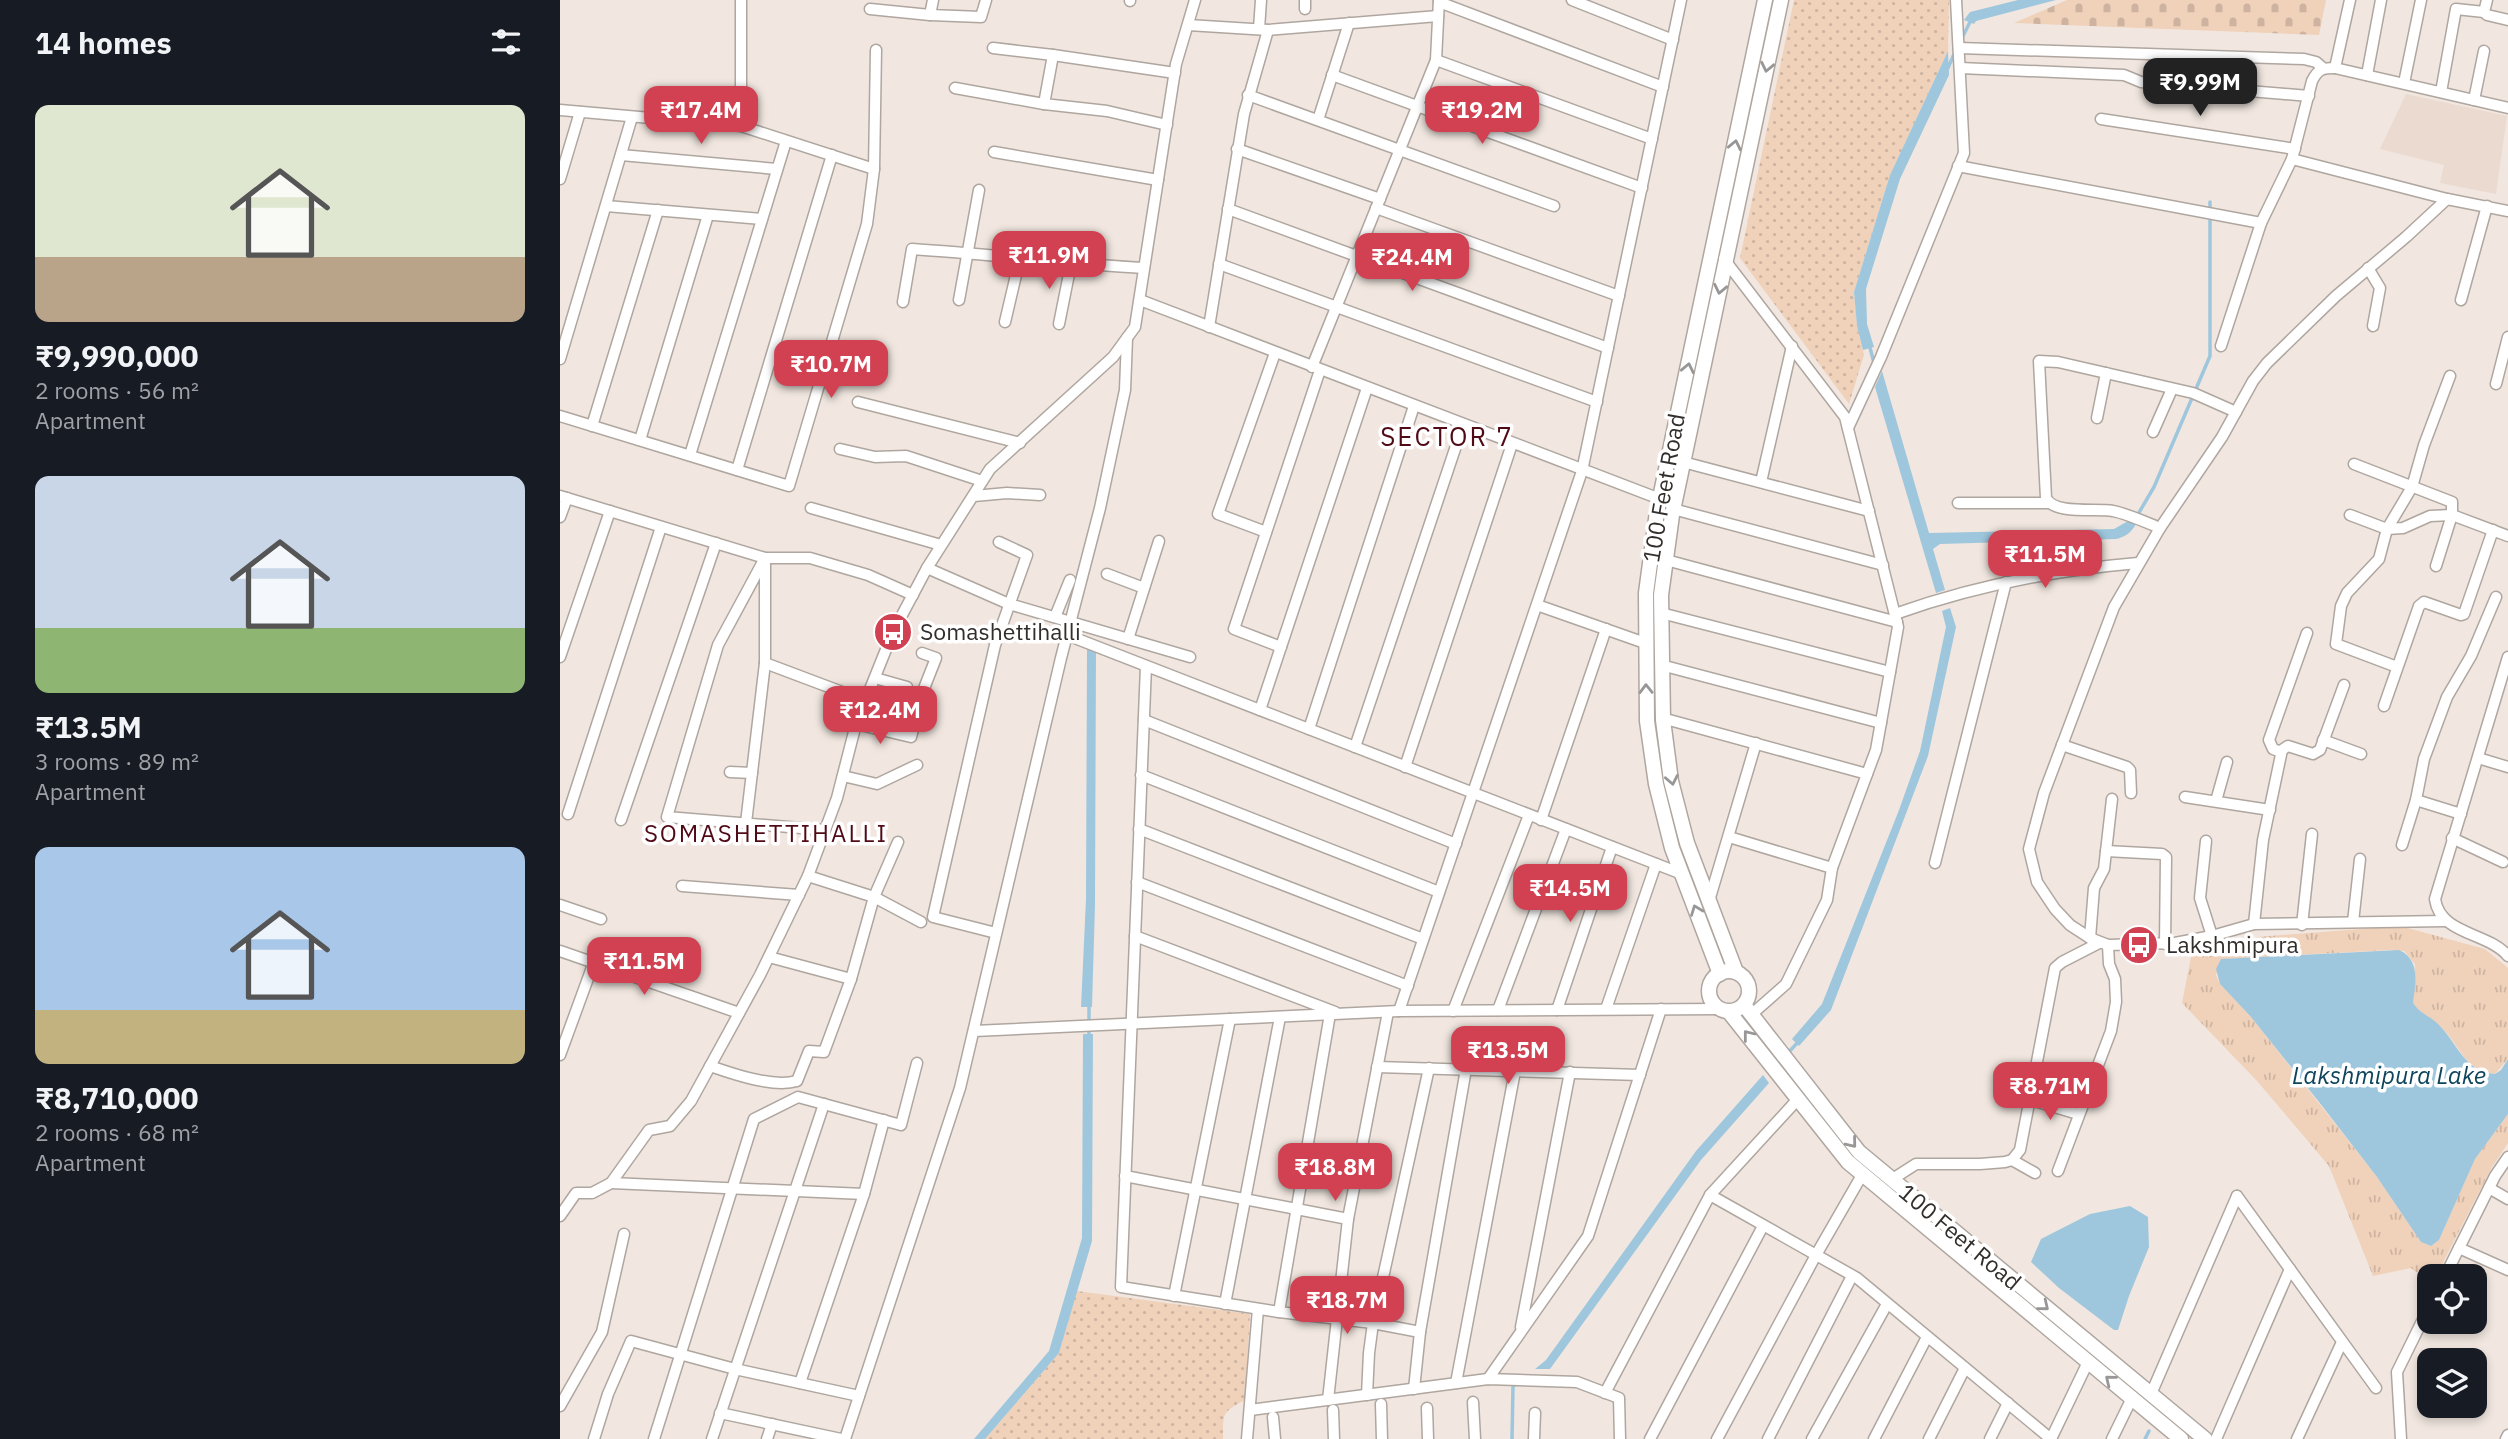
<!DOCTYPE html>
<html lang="en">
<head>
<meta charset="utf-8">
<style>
	body { margin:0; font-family:"IBM Plex Sans",sans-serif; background:#242831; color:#f1f3f6; height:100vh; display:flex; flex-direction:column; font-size:26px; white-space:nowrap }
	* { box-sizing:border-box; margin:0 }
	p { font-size:23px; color:#9ea1a6 }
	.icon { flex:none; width:38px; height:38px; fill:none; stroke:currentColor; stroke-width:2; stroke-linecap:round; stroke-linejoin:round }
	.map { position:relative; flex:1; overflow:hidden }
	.side { display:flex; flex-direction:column; background:#171b24; width:560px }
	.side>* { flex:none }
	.controls { position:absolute; left:1857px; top:1264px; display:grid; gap:14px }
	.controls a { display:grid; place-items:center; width:70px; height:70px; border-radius:14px; background:#171b24; box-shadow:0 4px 10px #0003; font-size:35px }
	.price { position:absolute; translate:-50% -60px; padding:0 16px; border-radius:14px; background:#d14152; color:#fff; font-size:23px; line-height:46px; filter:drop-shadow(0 2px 4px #0008) }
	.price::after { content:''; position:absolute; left:50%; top:42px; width:21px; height:16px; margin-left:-10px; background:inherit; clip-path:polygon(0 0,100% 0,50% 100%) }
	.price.active { background:#222; color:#fff }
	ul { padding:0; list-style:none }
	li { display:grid; align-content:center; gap:14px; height:371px; padding:0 35px }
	li span { display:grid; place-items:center; height:217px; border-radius:14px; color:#555 }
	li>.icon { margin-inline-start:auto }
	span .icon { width:126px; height:126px; fill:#fffc; stroke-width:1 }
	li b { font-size:30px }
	h2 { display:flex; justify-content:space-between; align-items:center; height:84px; padding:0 35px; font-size:30px }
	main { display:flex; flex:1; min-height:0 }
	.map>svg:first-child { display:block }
	.built { fill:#eadacf }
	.grass { fill:url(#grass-dots) }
	.cemetery { fill:url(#cemetery-stones) }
	.park { fill:url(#park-tufts) }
	.water { fill:#9ec7dd }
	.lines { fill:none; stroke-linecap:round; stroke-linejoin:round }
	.stream { stroke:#9ec7dd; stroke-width:3.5 }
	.minor-casing { stroke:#afa69f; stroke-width:13 }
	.major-casing { stroke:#afa69f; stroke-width:17 }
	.minor { stroke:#fff; stroke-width:10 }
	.major { stroke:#fff; stroke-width:14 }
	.oneway { stroke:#989696 }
	.labels { text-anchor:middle; stroke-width:7; stroke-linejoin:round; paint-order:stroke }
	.street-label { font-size:23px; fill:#322e2c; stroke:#fff }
	.poi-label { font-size:23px; fill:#322e2c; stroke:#fff; text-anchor:start }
	.neighbourhood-label { font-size:24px; letter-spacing:2px; fill:#500a16; stroke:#fff }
	.water-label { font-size:24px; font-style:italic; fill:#0f455c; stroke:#fff }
	.quarter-label { font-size:26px; letter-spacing:2px; fill:#500a16; stroke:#fff }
</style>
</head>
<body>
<main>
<section class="side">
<h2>14 homes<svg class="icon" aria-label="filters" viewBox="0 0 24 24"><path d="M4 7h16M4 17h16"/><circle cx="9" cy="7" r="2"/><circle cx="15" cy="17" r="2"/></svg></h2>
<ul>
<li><span style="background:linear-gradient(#dfe7d0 70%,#b9a48a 0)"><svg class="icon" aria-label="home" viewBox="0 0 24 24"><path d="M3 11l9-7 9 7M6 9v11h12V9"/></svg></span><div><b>₹9,990,000</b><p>2 rooms · 56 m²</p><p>Apartment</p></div></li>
<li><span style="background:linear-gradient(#c9d6e8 70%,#8fb573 0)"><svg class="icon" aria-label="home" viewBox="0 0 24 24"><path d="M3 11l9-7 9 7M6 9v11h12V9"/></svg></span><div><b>₹13.5M</b><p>3 rooms · 89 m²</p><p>Apartment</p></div></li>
<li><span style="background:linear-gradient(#a9c7e8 75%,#c2b280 0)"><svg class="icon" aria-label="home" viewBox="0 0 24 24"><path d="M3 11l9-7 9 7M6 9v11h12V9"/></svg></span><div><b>₹8,710,000</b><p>2 rooms · 68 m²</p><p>Apartment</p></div></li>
</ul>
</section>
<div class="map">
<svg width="1948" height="1439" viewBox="0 0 1948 1439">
	<defs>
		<pattern id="grass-dots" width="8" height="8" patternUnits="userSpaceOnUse" patternTransform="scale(1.75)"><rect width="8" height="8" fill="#f0d1ba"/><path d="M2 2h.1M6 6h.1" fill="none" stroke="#ceb4a0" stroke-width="1.8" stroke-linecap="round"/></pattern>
		<pattern id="cemetery-stones" width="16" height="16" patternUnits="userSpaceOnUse" patternTransform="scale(1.75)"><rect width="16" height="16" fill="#f0d1ba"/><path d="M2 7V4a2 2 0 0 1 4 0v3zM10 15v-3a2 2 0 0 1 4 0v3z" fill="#ceb4a0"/></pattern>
		<pattern id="park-tufts" width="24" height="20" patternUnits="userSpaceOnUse" patternTransform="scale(1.75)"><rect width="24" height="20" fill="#f0d1ba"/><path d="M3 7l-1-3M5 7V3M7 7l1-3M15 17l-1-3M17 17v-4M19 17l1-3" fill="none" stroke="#ceb4a0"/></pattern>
	</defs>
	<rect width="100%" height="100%" fill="#f1e7e0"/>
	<!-- built -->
	<polygon class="built" points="1846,94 1947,116 1936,194 1880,183 1884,165 1820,149"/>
	<!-- grass -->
	<g class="grass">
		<polygon points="1234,0 1389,0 1388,51 1330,175 1294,292 1297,326 1304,355 1289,404 1180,258"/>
		<path d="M517,1291L690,1314L685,1400C662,1412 663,1413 663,1439H425L499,1353Z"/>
	</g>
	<!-- cemetery -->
	<polygon class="cemetery" points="1507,0 1766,0 1759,35 1454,23"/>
	<!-- park -->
	<path class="park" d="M1840,926L1925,949L1948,968V1059L1935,1074C1905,1071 1901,1047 1882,1028C1873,1019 1858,1014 1853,1002L1855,964L1844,951L1830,950L1661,959L1656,975L1660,984L1691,1017L1817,1177L1861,1242L1871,1246L1879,1240L1915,1159L1948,1114V1143L1932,1167L1876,1276H1869L1868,1291L1861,1276L1851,1268L1813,1276L1769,1166L1697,1081L1622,1003L1633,947L1697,937Z"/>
	<!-- water -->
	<g class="water">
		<polygon points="1458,0 1496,0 1416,21 1414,24 1404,20 1410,12"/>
		<polygon points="1388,51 1389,75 1340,179 1306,289 1307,324 1314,347 1303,350 1297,326 1294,292 1330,175"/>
		<path d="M1322,371L1369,533L1554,529L1568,521L1576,524C1571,533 1565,537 1556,539L1380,544L1373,549L1385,590L1376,593L1315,387Z"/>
		<polygon points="1390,608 1396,627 1368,756 1271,1010 1239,1046 1232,1039 1262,1004 1339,810 1360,751 1386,627 1382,611"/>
		<polygon points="527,648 536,651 535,905 532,1007 521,1007 526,899"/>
		<path d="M1839,950C1860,959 1856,983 1853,1002C1857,1012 1870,1016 1878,1024C1898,1043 1903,1071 1935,1074L1941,1070L1948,1059V1114L1915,1159L1879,1240L1871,1246L1861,1242L1817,1177L1759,1102L1691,1017L1660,984L1656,969L1661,959Z"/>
		<polygon points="523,1034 533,1034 532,1241 499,1353 425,1439 414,1439 489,1351 522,1238"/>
		<polygon points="1203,1075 1209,1083 1141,1160 990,1369 975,1369 986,1360 1136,1151"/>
		<polygon points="1570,1206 1588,1217 1589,1247 1569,1296 1558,1330 1554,1330 1499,1288 1471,1262 1481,1239 1530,1214"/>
	</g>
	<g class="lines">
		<!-- stream -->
		<g class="stream">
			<polyline points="1402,38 1411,20"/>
			<polyline points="1387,70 1395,52"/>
			<polyline points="1309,344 1314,363"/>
			<polyline points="1577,516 1594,487 1650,356 1650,202"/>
			<polyline points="529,1039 529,1005"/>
			<polyline points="1226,1055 1240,1040"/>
			<polyline points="952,1439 953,1386 957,1384"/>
			<polyline points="1585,1439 1589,1431"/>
		</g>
		<defs>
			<g id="minor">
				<polyline points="181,0 181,126"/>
				<polyline points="373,0 370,15 421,17 426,0"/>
				<polyline points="1012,0 1113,40"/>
				<polyline points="1790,0 1775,68 1948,108"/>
				<polyline points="1927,0 1924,12 1927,15 1948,20"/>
				<polyline points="570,1 570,0"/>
				<polyline points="879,2 1103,87"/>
				<polyline points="310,9 370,15"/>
				<polyline points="745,9 745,0"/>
				<polyline points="628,25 708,30 878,16"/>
				<polyline points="699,29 701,0"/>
				<polyline points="433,48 493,55"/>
				<polyline points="1399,48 1744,59 1756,62 1763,68"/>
				<polyline points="876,60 1092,139"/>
				<polyline points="1400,68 1564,75 1581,82 1749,96"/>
				<polyline points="772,75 1082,188"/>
				<polyline points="1807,75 1821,0"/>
				<polyline points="1844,83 1861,0"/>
				<polyline points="395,88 484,104"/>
				<polyline points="1881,92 1896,9 1924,12"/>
				<polyline points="688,95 994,206"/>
				<polyline points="1914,100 1924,51"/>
				<polyline points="0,110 181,126 314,169"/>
				<polyline points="1541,119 1735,149"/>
				<polyline points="758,120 789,23"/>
				<polyline points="607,125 547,111 484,104 493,55 615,73"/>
				<polyline points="677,149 820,199"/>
				<polyline points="434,152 598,180"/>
				<polyline points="61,155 217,169"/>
				<polyline points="1732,159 1887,199 1948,211"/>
				<polyline points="1398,166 1701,223"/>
				<polyline points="0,179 20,112"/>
				<polyline points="46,206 202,219"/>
				<polyline points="816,208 1059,296"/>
				<polyline points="668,209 1048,348"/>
				<polyline points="1164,259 1285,417 1338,627 1316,750 1272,868 1267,900 1226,984 1192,1014"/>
				<polyline points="659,264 1037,402"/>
				<polyline points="1808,268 1820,288 1813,326"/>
				<polyline points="399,300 419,190"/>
				<polyline points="580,300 1100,499"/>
				<polyline points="1901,300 1927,206"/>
				<path d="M343,302L352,249C429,254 507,264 584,268"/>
				<polyline points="445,322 460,258"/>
				<polyline points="499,324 511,264"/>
				<polyline points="649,327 684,114 708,30"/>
				<path d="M1661,346L1701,223L1732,159L1752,81C1758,69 1762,68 1775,68"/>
				<polyline points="0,359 72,117"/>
				<polyline points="752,367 876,60 879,0"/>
				<polyline points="1936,384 1948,337"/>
				<polyline points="298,402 460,443"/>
				<polyline points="0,416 229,486 307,224 314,169 316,50"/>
				<polyline points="1537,418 1546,373"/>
				<polyline points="32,426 98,210"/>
				<polyline points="1288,428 1321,357 1404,153 1396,0"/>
				<polyline points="1593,432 1612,389"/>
				<polyline points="80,440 148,215"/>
				<polyline points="280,449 315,457 346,456 422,481"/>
				<polyline points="130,455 226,141"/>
				<polyline points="1123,462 1309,511"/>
				<polyline points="1794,464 1892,502 1892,515 1876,566"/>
				<polyline points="177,470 272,155"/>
				<polyline points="1201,482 1232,346"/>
				<polyline points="0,496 205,558 250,558 308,575 353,595"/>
				<polyline points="414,496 447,493 480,495"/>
				<polyline points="1398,503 1488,503"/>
				<polyline points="251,508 381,545"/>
				<polyline points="1113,509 1323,565"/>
				<polyline points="1790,515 1827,529 1843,528 1870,516 1892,515 1948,536"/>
				<polyline points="0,517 7,498"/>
				<path d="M1600,528C1585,522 1568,514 1553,511C1536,508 1494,515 1486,498L1479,361L1498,362L1633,393L1676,412"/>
				<polyline points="706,532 658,514 715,353"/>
				<polyline points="1106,560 1337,622"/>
				<polyline points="367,568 449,604 630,657"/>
				<polyline points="547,574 584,588"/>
				<polyline points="977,605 1085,643"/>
				<polyline points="1101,613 1330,672"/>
				<path d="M1335,614C1414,586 1495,570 1578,563"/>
				<polyline points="495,617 510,580"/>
				<polyline points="507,635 1122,874"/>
				<polyline points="568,639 599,541"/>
				<polyline points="721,647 674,629 760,370"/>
				<polyline points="0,657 50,511"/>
				<path d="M1948,657L1875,899C1880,935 1928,932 1948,956"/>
				<polyline points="205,663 306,701"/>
				<polyline points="1101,665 1321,723"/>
				<polyline points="586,666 561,1287 719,1312 813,1323 860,1332"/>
				<polyline points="1837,667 1776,644 1781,606 1787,593 1819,559 1827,529 1852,487 1864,445 1890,376"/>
				<polyline points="315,678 347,687"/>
				<polyline points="1824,706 1859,606 1864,602 1901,615 1904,614 1933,530"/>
				<polyline points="700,710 807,388"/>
				<polyline points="1102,718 1307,774"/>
				<polyline points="584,720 896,844"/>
				<polyline points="296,724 351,737 363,691 376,658 362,653"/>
				<polyline points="749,729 854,406"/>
				<polyline points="1763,740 1801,754"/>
				<polyline points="1502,745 1567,767 1570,770 1571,793"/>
				<polyline points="795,747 903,425"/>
				<polyline points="1721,752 1713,749 1709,740 1747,633"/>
				<polyline points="1918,758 1948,767"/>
				<polyline points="845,767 952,444"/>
				<polyline points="170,772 192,773"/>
				<polyline points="581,775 879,892"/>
				<polyline points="283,776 317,784 357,765"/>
				<polyline points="1625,797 1710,810"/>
				<polyline points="1656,801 1667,762"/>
				<polyline points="8,814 101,527"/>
				<polyline points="1901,814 1856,800 1864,759 1887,697 1911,656 1936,597"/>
				<polyline points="61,820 156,543"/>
				<polyline points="981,820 1046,629"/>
				<polyline points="186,823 205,663 205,558 158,645 107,817 265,830"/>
				<polyline points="579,829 863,939"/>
				<polyline points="1169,837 1272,868"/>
				<polyline points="1892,838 1943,862"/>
				<polyline points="1646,841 1640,898 1652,936"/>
				<polyline points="1842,845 1856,800"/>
				<polyline points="1546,851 1602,854 1606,857 1605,944"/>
				<polyline points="1375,863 1446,582"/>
				<polyline points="248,876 314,897 361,922"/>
				<polyline points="577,882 848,986"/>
				<polyline points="122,886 239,895"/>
				<polyline points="1149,901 1196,743"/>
				<polyline points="0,905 41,919"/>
				<polyline points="1885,921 1694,924 1652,936 1615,943 1548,945 1530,938 1510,925 1495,909 1477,882 1469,849 1484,793 1554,607 1600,528 1662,437 1693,381 1707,363 1776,296 1846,237 1887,199"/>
				<polyline points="1793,922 1800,859"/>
				<polyline points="1694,924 1703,840 1722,750 1728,746 1753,754 1760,750 1784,685"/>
				<polyline points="1742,925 1752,834"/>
				<polyline points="436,933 373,917 435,645 467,555 439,542"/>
				<polyline points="575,936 775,1012"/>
				<polyline points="1530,938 1534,888 1544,869 1552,799"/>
				<polyline points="0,951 179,1013"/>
				<polyline points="209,957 291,979"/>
				<polyline points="1046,1009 1096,864"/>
				<polyline points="938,1010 1006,829"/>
				<polyline points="997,1010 1052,847"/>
				<polyline points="839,1011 1022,471 1121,0"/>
				<polyline points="893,1011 969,815"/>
				<polyline points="414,1031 839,1011 1159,1009"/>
				<polyline points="0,1055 34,962"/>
				<path d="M150,1066C173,1074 213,1088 237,1081L249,1051L264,1052L291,979L314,897L338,842"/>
				<polyline points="817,1067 1080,1075"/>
				<polyline points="1471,1100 1518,1114"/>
				<polyline points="1452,1160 1475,1173"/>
				<polyline points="1498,1171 1551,1031 1556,1002 1555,979 1549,964 1548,945"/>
				<polyline points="565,1176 788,1219"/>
				<polyline points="1331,1180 1356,1164 1420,1164 1445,1162 1452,1160 1460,1150 1495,968 1502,962 1539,943"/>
				<polyline points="51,1183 304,1194"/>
				<polyline points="1929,1188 1948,1199"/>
				<polyline points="1150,1195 1297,1278 1491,1439"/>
				<polyline points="1677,1196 1816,1388"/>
				<polyline points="0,1216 16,1193 32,1193 51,1183 89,1130 110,1126 131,1101 200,975 248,876 277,798 296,724 333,632 367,568 430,469 553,357 575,327 616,64 635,0"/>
				<polyline points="1899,1248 1948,1270"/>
				<polyline points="1885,1276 1935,1176 1948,1157"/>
				<polyline points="614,1296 670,1019"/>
				<polyline points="665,1304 720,1017"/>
				<polyline points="719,1312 770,1014"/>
				<polyline points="961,1327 1010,1072"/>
				<polyline points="928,1379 1028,1236 1101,1009"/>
				<polyline points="240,1383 304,1194 324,1120"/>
				<polyline points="896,1383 955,1071"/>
				<polyline points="854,1389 860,1332 906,1069"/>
				<polyline points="1045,1393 1150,1195 1238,1099"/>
				<polyline points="1591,1394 1677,1196"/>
				<polyline points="807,1395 809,1353 813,1323 869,1068"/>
				<polyline points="768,1400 788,1219 828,1012"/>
				<polyline points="913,1402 915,1439"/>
				<polyline points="821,1404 822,1439"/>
				<polyline points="0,1406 42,1332 64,1234"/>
				<polyline points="867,1408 868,1439"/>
				<polyline points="690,1410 928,1379 1017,1382 1059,1398 1060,1439"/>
				<polyline points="773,1410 774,1439"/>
				<polyline points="160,1413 281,1439"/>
				<polyline points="713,1417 715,1439"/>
				<polyline points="34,1439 48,1394 71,1341 175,1369 299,1396"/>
				<polyline points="94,1439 194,1119 238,1097 341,1125 357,1063"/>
				<polyline points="152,1439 264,1104"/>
				<polyline points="207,1439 212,1424"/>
				<polyline points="285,1439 400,1088 501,658 540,508 565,390 567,338"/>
				<polyline points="687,1439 698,1309"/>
				<polyline points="974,1439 975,1413"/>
				<polyline points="1090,1439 1203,1226"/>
				<polyline points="1157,1439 1256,1255 1302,1175"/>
				<polyline points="1208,1439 1292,1276"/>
				<polyline points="1252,1439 1327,1304"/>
				<polyline points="1314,1439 1367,1337"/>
				<polyline points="1369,1439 1405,1368"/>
				<polyline points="1430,1439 1448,1403"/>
				<polyline points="1491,1439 1528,1362"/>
				<polyline points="1552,1439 1572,1398"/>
				<polyline points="1656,1439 1730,1269"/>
				<polyline points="1737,1439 1782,1342"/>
				<polyline points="1841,1439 1837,1372 1869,1307"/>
				<polyline points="1946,1439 1948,1435"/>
			</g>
			<g id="major">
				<circle cx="1169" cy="991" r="20"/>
				<polyline points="1176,972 1127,843 1111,781 1103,720 1101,595 1112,515 1221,0"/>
				<polyline points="1160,974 1112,848 1096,784 1087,721 1086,593 1097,512 1205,0"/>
				<polyline points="1184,1005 1299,1152 1645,1439"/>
				<polyline points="1169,1012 1288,1162 1621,1439"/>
			</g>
		</defs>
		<!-- minor casing -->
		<use href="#minor" class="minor-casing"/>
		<!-- major casing -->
		<use href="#major" class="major-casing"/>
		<!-- minor -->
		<use href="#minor" class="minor"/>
		<!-- major -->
		<use href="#major" class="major"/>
	</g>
	<!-- one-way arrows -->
	<defs><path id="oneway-chevron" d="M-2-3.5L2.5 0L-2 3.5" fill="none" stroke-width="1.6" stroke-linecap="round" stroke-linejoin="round" transform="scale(1.75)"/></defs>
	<g class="oneway">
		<use href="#oneway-chevron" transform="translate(1207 67) rotate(102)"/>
		<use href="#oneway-chevron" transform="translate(1175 145) rotate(-78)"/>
		<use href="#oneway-chevron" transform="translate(1160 289) rotate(102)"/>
		<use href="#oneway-chevron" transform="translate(1128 368) rotate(-78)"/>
		<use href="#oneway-chevron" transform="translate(1086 689) rotate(-91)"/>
		<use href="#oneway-chevron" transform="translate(1112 780) rotate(79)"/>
		<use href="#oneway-chevron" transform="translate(1136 910) rotate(-111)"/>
		<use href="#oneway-chevron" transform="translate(1188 1035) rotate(-128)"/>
		<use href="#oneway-chevron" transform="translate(1292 1143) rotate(51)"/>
		<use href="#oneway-chevron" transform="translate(1484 1306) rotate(39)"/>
		<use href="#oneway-chevron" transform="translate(1550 1380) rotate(-141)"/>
	</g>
	<!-- icons -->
	<defs>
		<symbol id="bus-disc" viewBox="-11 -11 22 22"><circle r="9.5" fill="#d14152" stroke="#fff"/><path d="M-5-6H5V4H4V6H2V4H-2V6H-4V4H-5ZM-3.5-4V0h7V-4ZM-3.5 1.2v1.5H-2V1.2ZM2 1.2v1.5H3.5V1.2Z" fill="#fff"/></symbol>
	</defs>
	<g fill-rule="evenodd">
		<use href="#bus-disc" x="311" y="610" width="44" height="44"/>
		<use href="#bus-disc" x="1557" y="923" width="44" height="44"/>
	</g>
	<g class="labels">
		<!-- street labels -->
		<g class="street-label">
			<text transform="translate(1104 488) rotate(-80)" y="8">100 Feet Road</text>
			<text transform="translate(1400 1237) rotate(40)" y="8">100 Feet Road</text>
		</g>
		<!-- poi labels -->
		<g class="poi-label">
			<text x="360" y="640">Somashettihalli</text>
			<text x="1606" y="953">Lakshmipura</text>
		</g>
		<!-- neighbourhood labels -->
		<g class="neighbourhood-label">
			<text x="206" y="842">SOMASHETTIHALLI</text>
		</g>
		<!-- water labels -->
		<g class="water-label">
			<text x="1829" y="1084">Lakshmipura Lake</text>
		</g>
		<!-- quarter labels -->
		<g class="quarter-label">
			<text x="887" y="446">SECTOR 7</text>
		</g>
	</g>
</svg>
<div class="controls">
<a><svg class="icon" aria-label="locate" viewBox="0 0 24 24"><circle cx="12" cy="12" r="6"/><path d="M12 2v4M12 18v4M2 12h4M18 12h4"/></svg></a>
<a><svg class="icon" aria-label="layers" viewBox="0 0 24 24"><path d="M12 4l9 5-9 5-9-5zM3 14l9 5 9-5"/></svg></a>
</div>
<b class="price active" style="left:1640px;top:118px">₹9.99M</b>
<b class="price" style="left:141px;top:146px">₹17.4M</b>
<b class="price" style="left:922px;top:146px">₹19.2M</b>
<b class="price" style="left:489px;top:291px">₹11.9M</b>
<b class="price" style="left:852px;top:293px">₹24.4M</b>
<b class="price" style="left:271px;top:400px">₹10.7M</b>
<b class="price" style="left:1485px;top:590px">₹11.5M</b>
<b class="price" style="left:320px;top:746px">₹12.4M</b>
<b class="price" style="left:1010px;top:924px">₹14.5M</b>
<b class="price" style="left:84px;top:997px">₹11.5M</b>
<b class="price" style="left:948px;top:1086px">₹13.5M</b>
<b class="price" style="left:1490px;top:1122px">₹8.71M</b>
<b class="price" style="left:775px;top:1203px">₹18.8M</b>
<b class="price" style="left:787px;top:1336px">₹18.7M</b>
</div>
</main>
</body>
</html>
